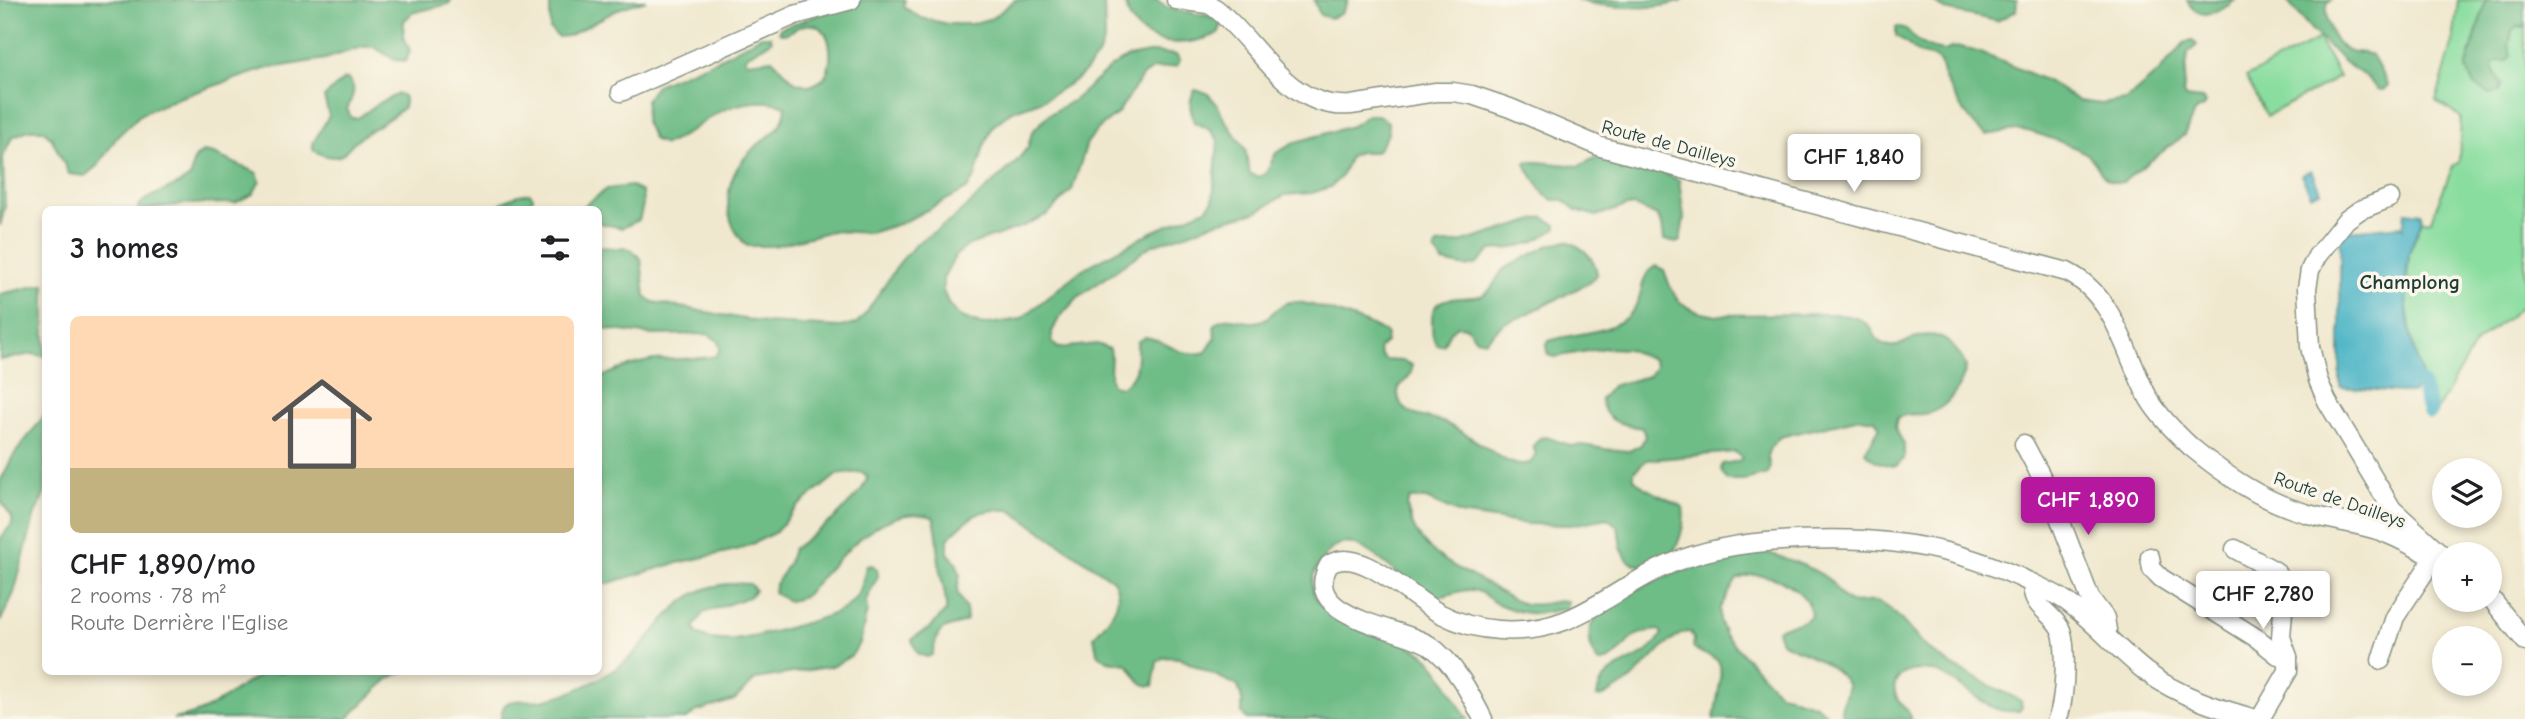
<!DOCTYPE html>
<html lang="en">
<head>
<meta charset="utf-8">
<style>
	body { margin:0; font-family:"Comic Neue",sans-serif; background:#f2f2f2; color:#202124; height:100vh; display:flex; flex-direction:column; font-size:26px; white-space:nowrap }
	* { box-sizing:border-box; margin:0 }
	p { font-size:23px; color:#757577 }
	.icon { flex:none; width:38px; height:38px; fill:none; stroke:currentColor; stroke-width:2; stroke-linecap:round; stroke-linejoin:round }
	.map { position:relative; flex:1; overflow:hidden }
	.side { position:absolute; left:42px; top:206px; width:560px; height:469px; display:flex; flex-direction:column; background:#fff; border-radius:10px; box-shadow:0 4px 10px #0003 }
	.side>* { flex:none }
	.tools { position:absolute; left:2432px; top:458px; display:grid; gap:14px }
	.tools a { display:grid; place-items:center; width:70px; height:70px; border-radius:50%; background:#fff; box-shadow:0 4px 10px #0003; font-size:35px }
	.price { position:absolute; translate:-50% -60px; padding:0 16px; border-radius:7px; background:#fff; color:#222; font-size:23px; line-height:46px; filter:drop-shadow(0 2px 4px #0008) }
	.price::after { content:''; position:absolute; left:50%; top:42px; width:21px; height:16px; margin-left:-10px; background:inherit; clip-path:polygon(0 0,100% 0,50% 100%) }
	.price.selected { background:#b5179e; color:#fff }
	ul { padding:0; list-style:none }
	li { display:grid; align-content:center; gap:14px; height:371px; padding:0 28px }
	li+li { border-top:2px solid #e0e0e0 }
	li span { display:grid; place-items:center; height:217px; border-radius:10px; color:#555 }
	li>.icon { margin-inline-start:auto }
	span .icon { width:126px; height:126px; fill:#fffc; stroke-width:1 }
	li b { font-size:30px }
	h2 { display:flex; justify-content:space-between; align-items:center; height:84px; padding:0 28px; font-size:30px }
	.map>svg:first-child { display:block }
	.green { fill:#89dd9f; stroke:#548d6a; stroke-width:2 }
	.forest { fill:#6ebc86; stroke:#467c5d; stroke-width:2 }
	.water { fill:#47b2c5; stroke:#33787c; stroke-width:2 }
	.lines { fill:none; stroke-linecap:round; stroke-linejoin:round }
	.canal { stroke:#47b2c5; stroke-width:16 }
	.street-casing { stroke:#889281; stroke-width:21 }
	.street { stroke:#fff; stroke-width:18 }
	.labels { text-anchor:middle; stroke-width:7; stroke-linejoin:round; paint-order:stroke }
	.street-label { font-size:19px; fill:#1f3d34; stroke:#fbf7ec }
	.neighbourhood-label { font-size:21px; font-weight:bold; fill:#1f3d34; stroke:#fbf7ec }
</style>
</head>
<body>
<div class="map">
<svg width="2525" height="719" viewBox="0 0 2525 719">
	<rect width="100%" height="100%" fill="#fbf7ec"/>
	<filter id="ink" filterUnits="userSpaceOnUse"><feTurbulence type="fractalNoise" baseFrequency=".0143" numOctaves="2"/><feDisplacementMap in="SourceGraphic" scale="14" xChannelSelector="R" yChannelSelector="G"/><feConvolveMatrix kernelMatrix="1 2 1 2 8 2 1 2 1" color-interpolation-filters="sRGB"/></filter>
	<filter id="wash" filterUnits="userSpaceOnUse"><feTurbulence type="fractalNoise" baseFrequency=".00686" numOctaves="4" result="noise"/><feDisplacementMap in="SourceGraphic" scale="28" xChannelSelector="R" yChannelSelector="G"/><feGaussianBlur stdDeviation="1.57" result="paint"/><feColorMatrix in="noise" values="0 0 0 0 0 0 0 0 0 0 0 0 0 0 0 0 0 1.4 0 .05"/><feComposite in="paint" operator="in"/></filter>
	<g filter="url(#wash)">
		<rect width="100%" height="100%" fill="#f0e8ce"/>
		<!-- green -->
		<g class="green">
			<polygon points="2458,0 2486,0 2466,69 2501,84 2494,72 2493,65 2509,45 2512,30 2518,26 2525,27 2525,304 2476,342 2436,411 2433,410 2415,358 2406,299 2409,254 2422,221 2431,220 2453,166 2459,162 2461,117 2436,101 2453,42"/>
			<polygon points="2319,39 2339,77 2267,116 2246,77"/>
		</g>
		<!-- forest -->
		<g class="forest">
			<polygon points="0,0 451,0 449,4 412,13 404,21 403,36 410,51 406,61 395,60 374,47 362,47 325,59 265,69 178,98 141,114 117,137 98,165 85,176 69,174 52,139 43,130 28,130 12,137 3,157 5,207 0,226"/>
			<polygon points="553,0 646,0 621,8 568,36 558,37 550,29 550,6"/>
			<path d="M863,0H905L904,7L921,18L948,24H971L992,18L1015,0H1104L1105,38L1098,56L1080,77L1043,100L1012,111L993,126L984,146L975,177L967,189L902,223L870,233L832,231L774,246H747C720,219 723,179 750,152C766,135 784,133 786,106C763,97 732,103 711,117C695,127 683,138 664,145L653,139L645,121L646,100L656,85L717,60L761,36H770L772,40C764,48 752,50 745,58L747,62L772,59L795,82L810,86C815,84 821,81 824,78C834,65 833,28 814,25C801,22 794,32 783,34L779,32L780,28Z"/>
			<path d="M1124,0H1157L1168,8L1218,18L1222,24L1218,34C1188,46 1146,50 1129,16C1127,11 1126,5 1124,0Z"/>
			<polygon points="1314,0 1348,0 1341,14 1330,18 1320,15"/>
			<path d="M1577,0H1684C1660,11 1603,8 1577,0Z"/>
			<polygon points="1932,0 2017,0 2016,11 1997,21 1945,10"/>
			<path d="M2187,0H2235C2219,14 2198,22 2187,0Z"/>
			<path d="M2286,0H2331L2328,2C2323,16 2331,40 2344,49C2351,53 2363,52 2372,55L2388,85L2383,90L2378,89L2366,77L2344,62L2311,29Z"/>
			<polygon points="2486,0 2525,0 2525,27 2518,26 2512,30 2509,45 2511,56 2506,61 2498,61 2493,65 2494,72 2501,84 2499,92 2490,94 2474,85 2466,69"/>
			<path d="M1896,27C1908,26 1910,35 1918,41C1926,48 1936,50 1945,51L1951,48L1961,47L1981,53L2047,81L2079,101L2102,104L2126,100L2160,71L2184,43L2192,40L2197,45L2188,53L2183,94L2185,97L2202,99L2206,103L2204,107L2195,111L2184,135L2123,182C2100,185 2101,165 2087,154C2076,147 2032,130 2019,130C2008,130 1997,134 1986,135C1971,126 1952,94 1944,77C1942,72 1942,65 1939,61C1936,55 1925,56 1919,53C1911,48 1905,41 1896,36Z"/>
			<path d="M1154,52L1176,55L1180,60L1177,66L1153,69L1143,75L1117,114L1098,129L1087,143L1072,190L1048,214L1024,226L969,245L956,255L943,278V291L949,305L959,316L982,325L1021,319L1081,270L1152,232L1206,209L1213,200L1218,140L1210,130L1194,122C1190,109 1188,102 1195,90L1207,93L1217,104L1223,117L1245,149L1250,174L1259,177L1266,173L1276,153L1296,142L1352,126L1368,115H1378L1388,122V134L1376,152H1359L1350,156L1341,177L1330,187L1312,193L1285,195L1256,212L1210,224L1189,233L1152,245L1077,298L1059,318L1052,332V342L1058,348L1097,344L1110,349C1113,362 1107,373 1112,385L1121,387C1139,376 1137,361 1137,342L1145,337C1169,340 1179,360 1206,352L1215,338L1214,325C1227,312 1238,323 1254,322C1271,322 1274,305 1290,302C1305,299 1375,325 1387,334L1386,342L1379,348L1380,354L1385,360L1402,361L1412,365C1413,381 1398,381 1398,393C1398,400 1402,408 1408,411C1419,419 1433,417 1445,423C1467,433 1486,449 1507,461L1518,465L1530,463L1536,455L1533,446L1540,438L1546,437L1572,446L1583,445L1605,449L1629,451L1641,445L1645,436L1642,428C1622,424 1604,423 1601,399L1612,386L1648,376L1655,368L1654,360L1627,349L1605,348L1554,357L1548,355L1546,347L1549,341C1575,332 1606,335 1628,316C1646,300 1637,275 1656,266L1664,270C1673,299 1681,310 1712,315L1835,314C1846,316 1858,316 1867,324C1876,332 1875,344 1889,346C1899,348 1906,341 1915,338C1940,328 1956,346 1966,366C1962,387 1947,411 1924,414C1913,415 1906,413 1897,418L1895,427L1904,445V459L1896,466C1885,466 1872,461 1865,452L1880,427L1875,420L1860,418L1780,437C1769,447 1765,452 1770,466L1768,474L1744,480H1727L1721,471L1722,464L1739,461L1742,457L1735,452L1647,460L1634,471V479L1645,488L1683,507C1686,526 1680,542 1670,558L1640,566L1628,561L1621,548L1618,526L1607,518L1571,525L1527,524L1460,514L1426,499H1410L1407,505C1414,552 1455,566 1492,587C1502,593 1512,601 1525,604C1539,607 1553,600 1568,601L1566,609C1554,610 1540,615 1529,613C1519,612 1507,608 1498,604C1488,600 1483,590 1470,590C1455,590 1444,600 1429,595C1401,587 1355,517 1327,554C1321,562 1315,568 1313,577C1302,625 1398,634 1423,653C1445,671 1451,697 1468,719H1247L1242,714V700L1238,686L1179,658L1164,657L1157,662L1153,686C1137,686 1137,674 1127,664L1108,661L1097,653L1094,637C1108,619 1127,603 1113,580L1010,510C978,508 971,516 948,538V553L956,562L960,574L957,592L966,609L967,620C959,627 947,624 940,632C936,637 934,648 932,655L927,657L918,654L912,640C917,633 921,634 928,629C935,625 939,616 946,611C947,597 943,585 940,572C937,554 940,535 933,517C889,503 849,547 822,576C816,582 810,592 803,597C799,599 792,600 788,601L774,593L775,585L788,564L793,549L835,518L861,491L868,477L862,472L838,474L797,507L776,532L754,543L736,550L673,564L599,586L598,379C616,370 636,362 656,360C676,358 696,360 716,356L720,349L718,341L708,334L652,335L599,328V247L631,249L641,259L645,296L653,302L765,323L840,327L856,324L866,313L900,262L916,244L953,219L1015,163L1028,147L1032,132L1048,115L1074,100L1111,67L1128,57Z"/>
			<path d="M344,79H348C358,89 352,97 347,109L351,118H358L377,104L398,94L402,95L405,100L404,107C388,122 368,129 352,144C346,150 344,156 335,157C328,157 319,154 313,150V143L329,116L324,97Z"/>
			<path d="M203,152L214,154L257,173L260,181L253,194L235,203L185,204L139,210L138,206C153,191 175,190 191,176C192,165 192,158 203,152Z"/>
			<polygon points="1601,155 1638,162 1679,180 1684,218 1680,241 1676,243 1664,240 1662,225 1657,216 1635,206 1627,206 1596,216 1576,210 1563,200 1552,200 1544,194 1525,164 1527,161 1579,166"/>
			<polygon points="631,186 642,192 643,205 639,220 622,228 599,223 598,210 578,210 607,189"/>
			<polygon points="530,193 533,197 531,204 520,210 498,210 501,203 518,195"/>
			<polygon points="1544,217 1556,225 1556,229 1533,242 1513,248 1491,250 1477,264 1466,267 1443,262 1434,251 1437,245 1463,242"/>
			<path d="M1567,241C1582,247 1595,256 1597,274L1589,283L1523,316L1504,323L1485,341L1476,339L1467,327L1457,326L1450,332L1443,345H1437C1432,338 1432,331 1432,323C1430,289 1464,302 1483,295C1493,291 1496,277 1504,269L1549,245Z"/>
			<polygon points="45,284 45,356 32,354 0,360 0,294"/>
			<polygon points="45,415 45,493 35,514 14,593 0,622 0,539 12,524 12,517 0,500 0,482 13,456"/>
			<path d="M1759,551C1779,555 1812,567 1828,579C1837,586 1838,597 1850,602C1859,605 1868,600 1876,602C1893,605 1912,634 1924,645C1951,670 1989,683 2021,701L2022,707L2019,711C2009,712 2001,711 1992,707C1965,693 1937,658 1903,674C1896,678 1893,684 1895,692C1897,704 1908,709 1912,719H1843L1841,709L1848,686C1838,663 1802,653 1781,642L1777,630C1787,622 1797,628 1811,616C1809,590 1777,575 1753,575C1748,575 1742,578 1737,579L1720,608V622L1725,635L1779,693L1815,705L1826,713L1829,719H1714C1715,706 1725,670 1718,661C1711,654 1701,656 1693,647L1694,639L1690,632C1671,631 1643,672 1626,683C1618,689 1609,693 1601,697H1597C1600,660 1651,664 1662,633L1659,630C1651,631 1642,632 1635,636C1620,646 1618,662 1598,662C1591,651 1587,639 1591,626C1602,591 1723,554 1759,551Z"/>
			<path d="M872,565L877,569L878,576L866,600L867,611L860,643L851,656L833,666L756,679L734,700L695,712L687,719H501C502,712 502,704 510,702C520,699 533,702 542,700C564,696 589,685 607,674C665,642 666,578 750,584L755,590L749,597L703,613L694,627L697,634C708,640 720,641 734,640C753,638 830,618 845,608C861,596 863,584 866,566Z"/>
			<path d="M266,672H401L387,680L347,719H173C215,713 231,689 266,672Z"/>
		</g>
		<!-- water -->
		<g class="water">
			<polygon points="2311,170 2320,191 2311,195 2301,175"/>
			<path d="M2405,212L2422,214C2422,229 2411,241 2409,255C2401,299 2410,344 2425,384L2417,387L2412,393L2340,387V236L2345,231L2401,226L2403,229Z"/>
		</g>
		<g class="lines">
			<!-- canal -->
			<polyline class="canal" points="2422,385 2430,412"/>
		</g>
	</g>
	<g filter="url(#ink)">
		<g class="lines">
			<defs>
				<g id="street">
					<path d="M1176,0L1208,4L1215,8C1258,41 1288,111 1351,105L1436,92H1453L1472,95L1510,108L1601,147L2067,272C2116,296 2125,355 2149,399C2159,416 2176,433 2191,447C2225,475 2262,501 2305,513C2331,521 2358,523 2383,532C2404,540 2425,553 2445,563"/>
					<polyline points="621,92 795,15 851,0"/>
					<polyline points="2390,198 2360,210 2346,220 2317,256 2310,270 2307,288 2310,347 2318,380 2327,401 2392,509 2440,553"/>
					<polyline points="2024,444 2049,491 2090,598 2105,618 2107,630"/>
					<polyline points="2235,549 2275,571 2285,586 2281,637 2288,657 2288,671 2260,719"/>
					<polyline points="2150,557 2152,569 2161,578 2258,639 2278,655 2288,657"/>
					<path d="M2032,583C2032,609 2049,609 2060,628C2068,642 2065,705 2057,719"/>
					<polyline points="2490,597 2525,641"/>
					<polyline points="2381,660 2395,617 2434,558"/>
					<path d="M1483,719C1470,693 1454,662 1429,645C1401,627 1298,618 1329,565C1358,543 1412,599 1439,613C1458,623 1478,629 1499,630C1569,635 1601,598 1659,569C1692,553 1729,545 1766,542C1857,535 1934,539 2019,577C2035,585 2051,591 2066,601C2095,622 2117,649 2145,671C2178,696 2217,708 2256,719"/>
				</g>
			</defs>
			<!-- street casing -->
			<use href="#street" class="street-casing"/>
			<!-- street -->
			<use href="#street" class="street"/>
		</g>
	</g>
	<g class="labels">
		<!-- street labels -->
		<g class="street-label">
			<text transform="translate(1669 143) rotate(15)" y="7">Route de Dailleys</text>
			<text transform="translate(2340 499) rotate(19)" y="7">Route de Dailleys</text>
		</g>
		<!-- neighbourhood labels -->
		<g class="neighbourhood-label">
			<text x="2410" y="289">Champlong</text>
		</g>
	</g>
</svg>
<div class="tools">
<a><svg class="icon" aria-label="layers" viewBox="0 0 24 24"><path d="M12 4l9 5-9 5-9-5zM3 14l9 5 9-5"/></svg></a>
<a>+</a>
<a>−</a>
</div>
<b class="price" style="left:1854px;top:194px">CHF 1,840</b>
<b class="price selected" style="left:2088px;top:537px">CHF 1,890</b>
<b class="price" style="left:2263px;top:631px">CHF 2,780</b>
<section class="side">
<h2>3 homes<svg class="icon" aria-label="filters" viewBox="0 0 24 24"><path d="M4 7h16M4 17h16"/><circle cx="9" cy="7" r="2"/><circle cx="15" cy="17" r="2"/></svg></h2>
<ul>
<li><span style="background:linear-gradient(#ffd9b3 70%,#c2b280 0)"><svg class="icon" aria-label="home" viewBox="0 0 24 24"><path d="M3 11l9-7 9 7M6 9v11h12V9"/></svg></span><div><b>CHF 1,890/mo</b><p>2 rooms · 78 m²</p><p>Route Derrière l'Eglise</p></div></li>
</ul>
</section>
</div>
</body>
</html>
